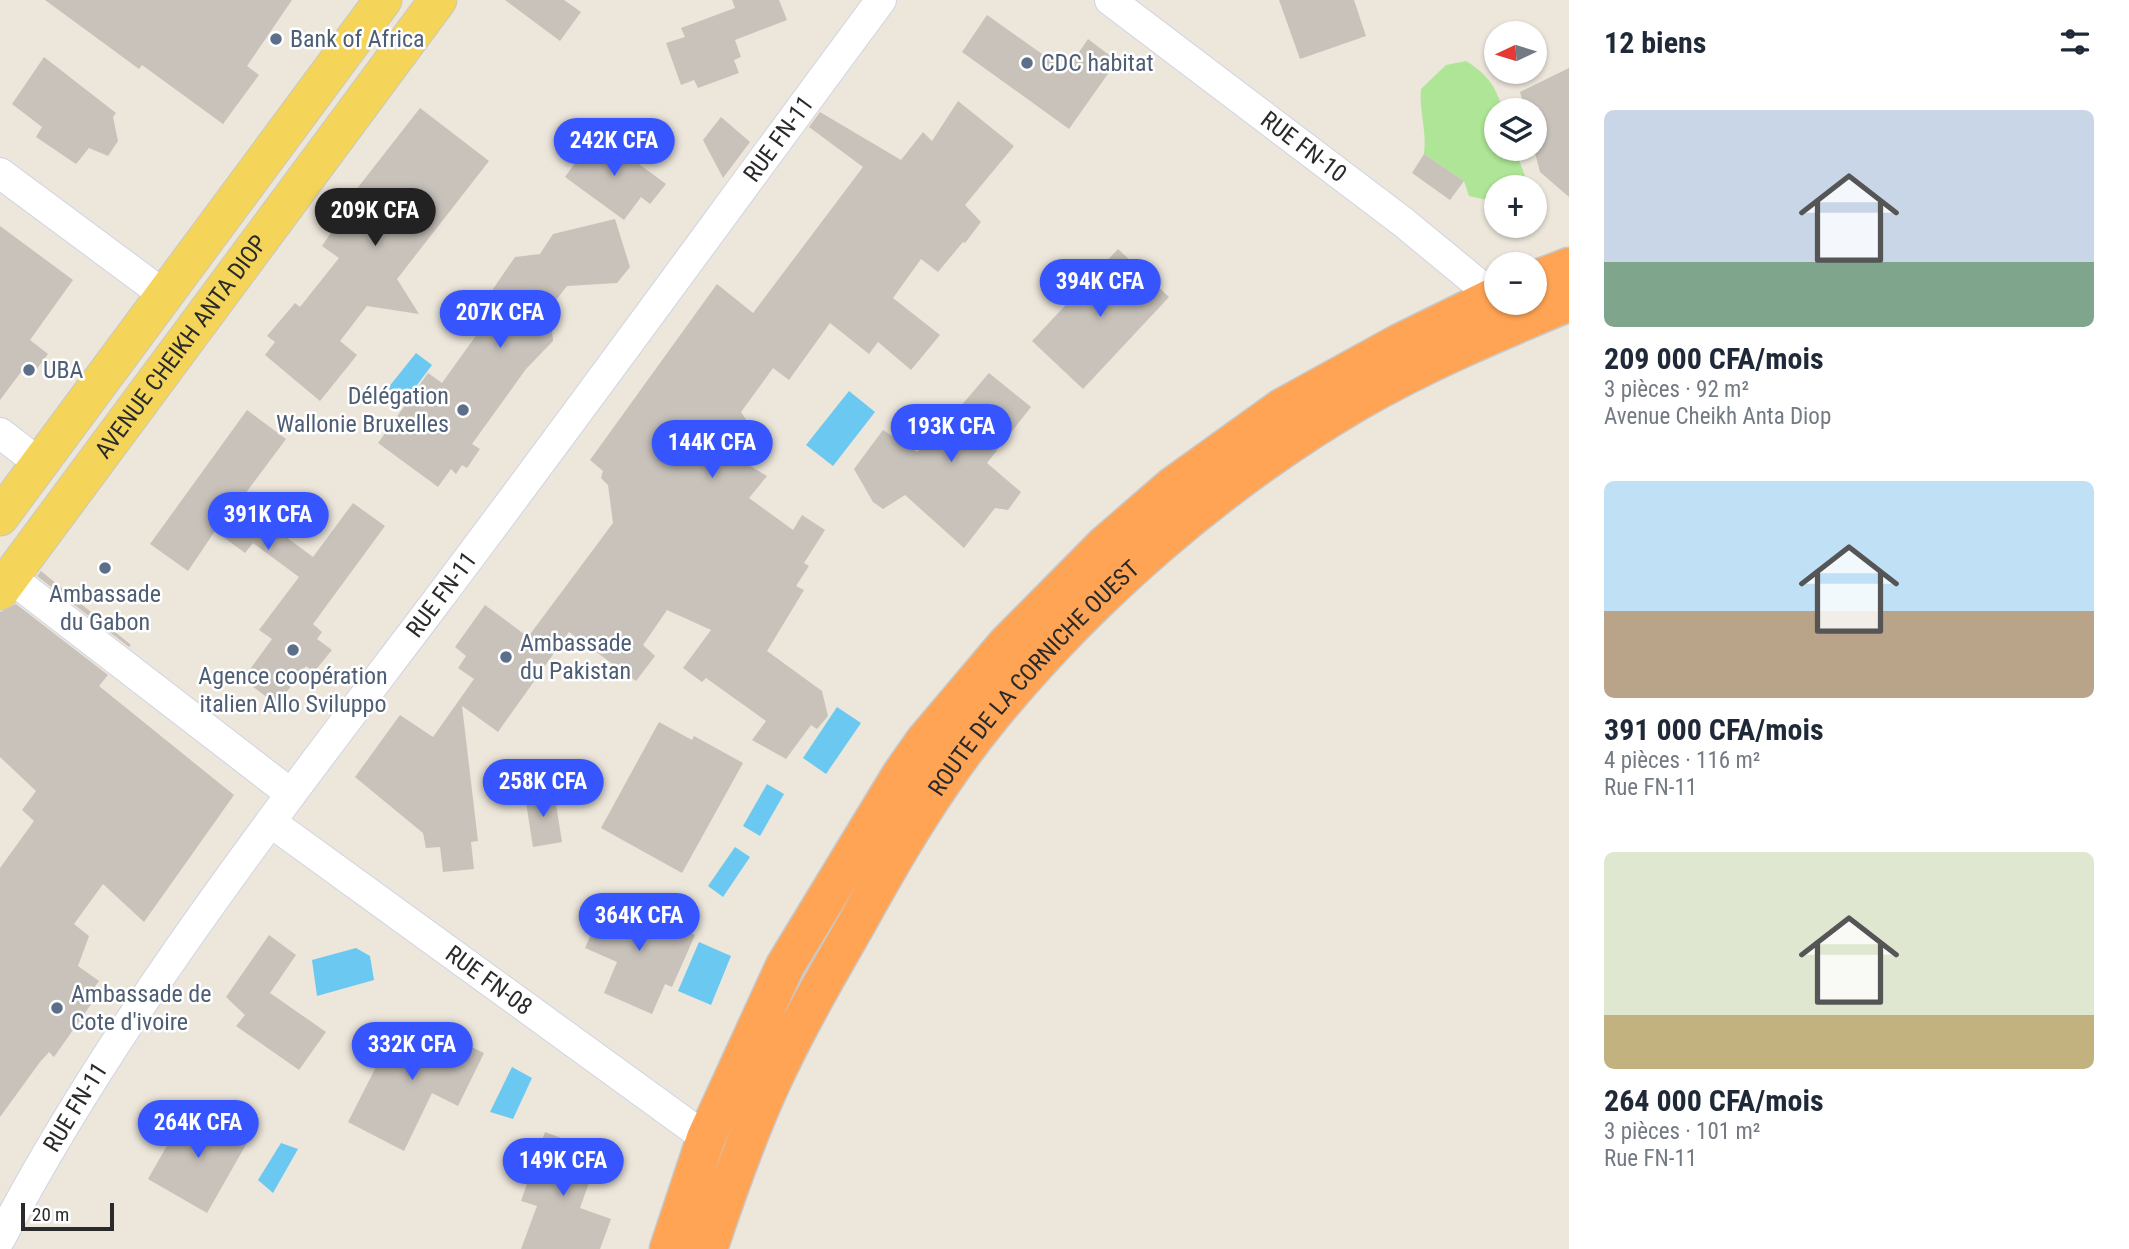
<!DOCTYPE html>
<html lang="fr">
<head>
<meta charset="utf-8">
<style>
	body { margin:0; font-family:"Roboto Condensed",sans-serif; background:#f6f6f7; color:#1f2937; height:100vh; display:flex; flex-direction:column; font-size:26px; white-space:nowrap }
	* { box-sizing:border-box; margin:0 }
	p { font-size:23px; color:#747a83 }
	.icon { flex:none; width:38px; height:38px; fill:none; stroke:currentColor; stroke-width:2; stroke-linecap:round; stroke-linejoin:round }
	.map { position:relative; flex:1; overflow:hidden }
	.drawer { display:flex; flex-direction:column; background:#fff; width:560px }
	.drawer>* { flex:none }
	.needle { width:46px; rotate:266deg }
	.fabs { position:absolute; left:1484px; top:21px; display:grid; gap:14px }
	.fabs a { display:grid; place-items:center; width:63px; height:63px; border-radius:50%; background:#fff; box-shadow:0 2px 5px #0004; font-size:35px }
	.scale { position:absolute; left:21px; bottom:18px; width:93px; box-sizing:border-box; padding-left:7px; border:4px solid #2a2a2a; border-top:0; font-size:19px; line-height:24px; white-space:nowrap; color:#2a2a2a; -webkit-text-stroke:5px #fff; paint-order:stroke }
	.price { position:absolute; translate:-50% -60px; padding:0 16px; border-radius:24px; background:#3655fe; color:#fff; font-size:23px; line-height:46px; filter:drop-shadow(0 2px 4px #0008) }
	.price::after { content:''; position:absolute; left:50%; top:42px; width:21px; height:16px; margin-left:-10px; background:inherit; clip-path:polygon(0 0,100% 0,50% 100%) }
	.price.selected { background:#222; color:#fff }
	ul { padding:0; list-style:none }
	li { display:grid; align-content:center; gap:14px; height:371px; padding:0 35px }
	li span { display:grid; place-items:center; height:217px; border-radius:10px; color:#555 }
	li>.icon { margin-inline-start:auto }
	span .icon { width:126px; height:126px; fill:#fffc; stroke-width:1 }
	li b { font-size:30px }
	h2 { display:flex; justify-content:space-between; align-items:center; height:84px; padding:0 35px; font-size:30px }
	main { display:flex; flex:1; min-height:0 }
	.map>svg:first-child { display:block }
	.green { fill:#aee596 }
	.water { fill:#6bc9f1 }
	.building { fill:#c8c2bb }
	.lines { fill:none; stroke-linecap:round; stroke-linejoin:round }
	.minor-casing { stroke:#d0d3e3; stroke-width:32 }
	.major-casing { stroke:#c8c8c8; stroke-width:39 }
	.highway-casing { stroke:#c8c8c8; stroke-width:41 }
	.minor { stroke:#fff; stroke-width:30 }
	.major { stroke:#f4d559; stroke-width:37 }
	.highway { stroke:#ffa454; stroke-width:38 }
	.service-dot { fill:#5c6f8a; stroke:#fff; stroke-width:2.5 }
	.labels { text-anchor:middle; stroke-width:5; stroke-linejoin:round; paint-order:stroke }
	.service-label { font-size:24px; fill:#4e5e75; stroke:#fff; text-anchor:start }
	.street-label { font-size:24px; fill:#2a2a2a; stroke:#fff }
</style>
</head>
<body>
<main>
<div class="map">
<svg width="1569" height="1249" viewBox="0 0 1569 1249">
	<rect width="100%" height="100%" fill="#ece6db"/>
	<!-- green -->
	<path class="green" d="M1466,61C1488,75 1495,85 1503,110H1496V149H1515L1529,187H1496V202L1469,196L1464,181L1424,154C1427,131 1419,111 1421,89L1446,65Z"/>
	<!-- water -->
	<g class="water">
		<polygon points="416,353 432,365 405,401 388,388"/>
		<polygon points="849,391 875,412 833,466 806,445"/>
		<polygon points="837,707 861,723 826,774 803,758"/>
		<polygon points="767,784 784,794 760,836 743,826"/>
		<polygon points="735,847 750,857 723,897 708,886"/>
		<polygon points="699,942 731,956 711,1005 678,991"/>
		<polygon points="356,948 370,956 374,980 317,996 312,960"/>
		<polygon points="512,1067 532,1078 513,1119 490,1112"/>
		<polygon points="281,1143 298,1149 273,1193 258,1180"/>
	</g>
	<!-- building -->
	<g class="building">
		<polygon points="45,0 292,0 247,66 259,75 223,124 142,65 139,69"/>
		<polygon points="505,0 564,0 581,12 560,41"/>
		<polygon points="732,0 779,0 787,20 735,40 741,57 734,60 739,73 698,88 694,80 681,85 666,43 685,37 681,28 735,8"/>
		<polygon points="1279,0 1354,0 1366,36 1300,59"/>
		<polygon points="987,15 1066,71 1088,39 1117,61 1069,129 962,52"/>
		<polygon points="44,57 116,113 113,117 118,141 108,156 89,148 76,164 36,137 42,127 12,104"/>
		<polygon points="1569,68 1569,197 1540,172 1534,149 1535,110 1525,110 1520,92"/>
		<polygon points="958,101 1014,146 965,205 981,222 965,243 963,242 938,272 921,259 893,298 940,335 911,370 878,342 869,354 830,323 789,380 773,368 741,412 753,430 747,464 767,476 749,498 793,530 802,515 825,530 804,563 809,566 796,586 804,590 767,651 822,691 828,716 817,729 811,725 786,759 752,740 766,721 706,678 702,682 683,668 711,630 667,610 643,645 655,656 636,681 569,632 498,732 462,706 478,841 471,842 474,869 443,872 440,847 426,848 423,833 355,777 400,715 433,737 474,679 458,668 466,656 455,647 485,605 528,637 613,523 608,485 601,478 603,471 590,460 717,284 753,313 863,167 809,127 820,112 901,160 923,132 932,141"/>
		<polygon points="420,108 489,161 397,279 419,314 367,306 340,341 357,355 320,401 265,355 275,342 267,336 295,303 300,307 339,258 322,246 342,216 338,213"/>
		<polygon points="721,117 750,142 723,178 703,140"/>
		<polygon points="597,133 666,184 650,204 641,197 624,220 565,177"/>
		<polygon points="1424,154 1464,181 1450,200 1412,173"/>
		<polygon points="615,219 630,267 617,283 567,286 550,308 553,341 526,369 472,444 480,449 467,468 462,465 456,474 451,469 438,487 378,443 428,373 442,383 475,337 493,289 515,257 540,254 553,234"/>
		<polygon points="0,226 73,280 30,340 48,354 29,379 21,372 0,400"/>
		<polygon points="1118,249 1169,297 1083,389 1032,341"/>
		<polygon points="989,373 1031,407 987,463 1021,492 1008,510 995,508 964,548 905,495 883,509 873,502 854,469 883,430 917,452 937,434"/>
		<polygon points="247,410 286,439 239,502 313,557 353,503 385,526 313,624 322,632 317,639 332,650 314,672 306,666 277,705 243,679 272,639 259,630 299,577 253,543 245,553 215,531 188,571 150,544"/>
		<polygon points="41,571 131,645 129,647 37,576"/>
		<polygon points="16,604 108,675 99,686 234,795 144,922 103,884 74,924 89,936 78,966 99,981 93,989 99,993 54,1057 49,1052 40,1062 0,1117 0,868 34,821 22,810 36,791 0,757 0,612"/>
		<polygon points="659,722 692,740 694,736 743,763 682,873 601,828"/>
		<polygon points="554,792 562,842 533,847 525,796"/>
		<polygon points="608,896 695,935 672,987 665,984 652,1014 604,993 617,962 585,948"/>
		<polygon points="269,935 296,955 270,993 326,1032 299,1070 236,1026 245,1015 226,997"/>
		<polygon points="392,1024 424,1041 431,1027 484,1053 458,1106 432,1093 404,1151 348,1122 376,1067 372,1064"/>
		<polygon points="189,1107 248,1141 207,1213 148,1179"/>
		<polygon points="545,1132 600,1152 580,1208 611,1219 600,1249 521,1249 537,1206 521,1201"/>
	</g>
	<g class="lines">
		<defs>
			<g id="minor">
				<path id="s1" d="M1110,0L1403,222L1494,297"/>
				<polyline points="0,173 163,294"/>
				<polyline points="0,433 39,463"/>
				<polyline points="11,578 291,794"/>
				<path id="s2" d="M272,823L706,1138"/>
				<path id="s3" d="M0,1239C118,1014 283,805 436,602C586,403 732,201 881,0"/>
			</g>
			<g id="major">
				<polyline points="0,517 383,0"/>
				<path id="s4" d="M0,591L438,0"/>
			</g>
			<g id="highway">
				<polyline points="1535,280 1569,267"/>
				<polyline points="669,1249 706,1138 785,966 901,775 924,742 1006,645 1105,545 1172,487 1282,408 1400,343 1496,296"/>
				<path id="s5" d="M708,1249C727,1192 747,1135 772,1081C797,1027 827,975 857,923C897,850 938,781 991,716C1092,593 1220,482 1358,401C1426,362 1497,332 1569,302"/>
			</g>
		</defs>
		<!-- minor casing -->
		<use href="#minor" class="minor-casing"/>
		<!-- major casing -->
		<use href="#major" class="major-casing"/>
		<!-- highway casing -->
		<use href="#highway" class="highway-casing"/>
		<!-- minor -->
		<use href="#minor" class="minor"/>
		<!-- major -->
		<use href="#major" class="major"/>
		<!-- highway -->
		<use href="#highway" class="highway"/>
	</g>
	<!-- markers -->
	<g class="service-dot">
		<circle cx="276" cy="39" r="7"/>
		<circle cx="1027" cy="63" r="7"/>
		<circle cx="29" cy="370" r="7"/>
		<circle cx="463" cy="410" r="7"/>
		<circle cx="105" cy="568" r="7"/>
		<circle cx="293" cy="650" r="7"/>
		<circle cx="506" cy="657" r="7"/>
		<circle cx="57" cy="1008" r="7"/>
	</g>
	<g class="labels">
		<!-- service labels -->
		<g class="service-label">
			<text x="290" y="47">Bank of Africa</text>
			<text x="1041" y="71">CDC habitat</text>
			<text x="43" y="378">UBA</text>
			<text x="449" y="404" text-anchor="end">Délégation<tspan x="449" dy="28">Wallonie Bruxelles</tspan></text>
			<text x="105" y="602" text-anchor="middle">Ambassade<tspan x="105" dy="28">du Gabon</tspan></text>
			<text x="520" y="651">Ambassade<tspan x="520" dy="28">du Pakistan</tspan></text>
			<text x="293" y="684" text-anchor="middle">Agence coopération<tspan x="293" dy="28">italien Allo Sviluppo</tspan></text>
			<text x="71" y="1002">Ambassade de<tspan x="71" dy="28">Cote d'ivoire</tspan></text>
		</g>
		<!-- street labels -->
		<g class="street-label">
			<text dy="8" stroke="none"><textPath href="#s3" startOffset="1349">RUE FN-11</textPath></text>
			<text dy="8" stroke="none"><textPath href="#s1" startOffset="243">RUE FN-10</textPath></text>
			<text dy="8" stroke="none"><textPath href="#s4" startOffset="304">AVENUE CHEIKH ANTA DIOP</textPath></text>
			<text dy="8" stroke="none"><textPath href="#s3" startOffset="782">RUE FN-11</textPath></text>
			<text dy="8" stroke="none"><textPath href="#s5" startOffset="663">ROUTE DE LA CORNICHE OUEST</textPath></text>
			<text dy="8" stroke="none"><textPath href="#s2" startOffset="268">RUE FN-08</textPath></text>
			<text dy="8" stroke="none"><textPath href="#s3" startOffset="152">RUE FN-11</textPath></text>
		</g>
	</g>
</svg>
<div class="fabs">
<a><svg class="needle" viewBox="-14 -14 28 28"><path d="M0-13l5 13h-10z" fill="#e53935"/><path d="M0 13l5-13h-10z" fill="#747a83"/></svg></a>
<a><svg class="icon" aria-label="layers" viewBox="0 0 24 24"><path d="M12 4l9 5-9 5-9-5zM3 14l9 5 9-5"/></svg></a>
<a>+</a>
<a>−</a>
</div>
<div class="scale">20 m</div>
<b class="price" style="left:614px;top:178px">242K CFA</b>
<b class="price selected" style="left:375px;top:248px">209K CFA</b>
<b class="price" style="left:1100px;top:319px">394K CFA</b>
<b class="price" style="left:500px;top:350px">207K CFA</b>
<b class="price" style="left:951px;top:464px">193K CFA</b>
<b class="price" style="left:712px;top:480px">144K CFA</b>
<b class="price" style="left:268px;top:552px">391K CFA</b>
<b class="price" style="left:543px;top:819px">258K CFA</b>
<b class="price" style="left:639px;top:953px">364K CFA</b>
<b class="price" style="left:412px;top:1082px">332K CFA</b>
<b class="price" style="left:198px;top:1160px">264K CFA</b>
<b class="price" style="left:563px;top:1198px">149K CFA</b>
</div>
<section class="drawer">
<h2>12 biens<svg class="icon" aria-label="filters" viewBox="0 0 24 24"><path d="M4 7h16M4 17h16"/><circle cx="9" cy="7" r="2"/><circle cx="15" cy="17" r="2"/></svg></h2>
<ul>
<li><span style="background:linear-gradient(#c9d6e8 70%,#7fa58c 0)"><svg class="icon" aria-label="home" viewBox="0 0 24 24"><path d="M3 11l9-7 9 7M6 9v11h12V9"/></svg></span><div><b>209 000 CFA/mois</b><p>3 pièces · 92 m²</p><p>Avenue Cheikh Anta Diop</p></div></li>
<li><span style="background:linear-gradient(#bfe0f5 60%,#b9a48a 0)"><svg class="icon" aria-label="home" viewBox="0 0 24 24"><path d="M3 11l9-7 9 7M6 9v11h12V9"/></svg></span><div><b>391 000 CFA/mois</b><p>4 pièces · 116 m²</p><p>Rue FN-11</p></div></li>
<li><span style="background:linear-gradient(#dfe7d0 75%,#c2b280 0)"><svg class="icon" aria-label="home" viewBox="0 0 24 24"><path d="M3 11l9-7 9 7M6 9v11h12V9"/></svg></span><div><b>264 000 CFA/mois</b><p>3 pièces · 101 m²</p><p>Rue FN-11</p></div></li>
</ul>
</section>
</main>
</body>
</html>
